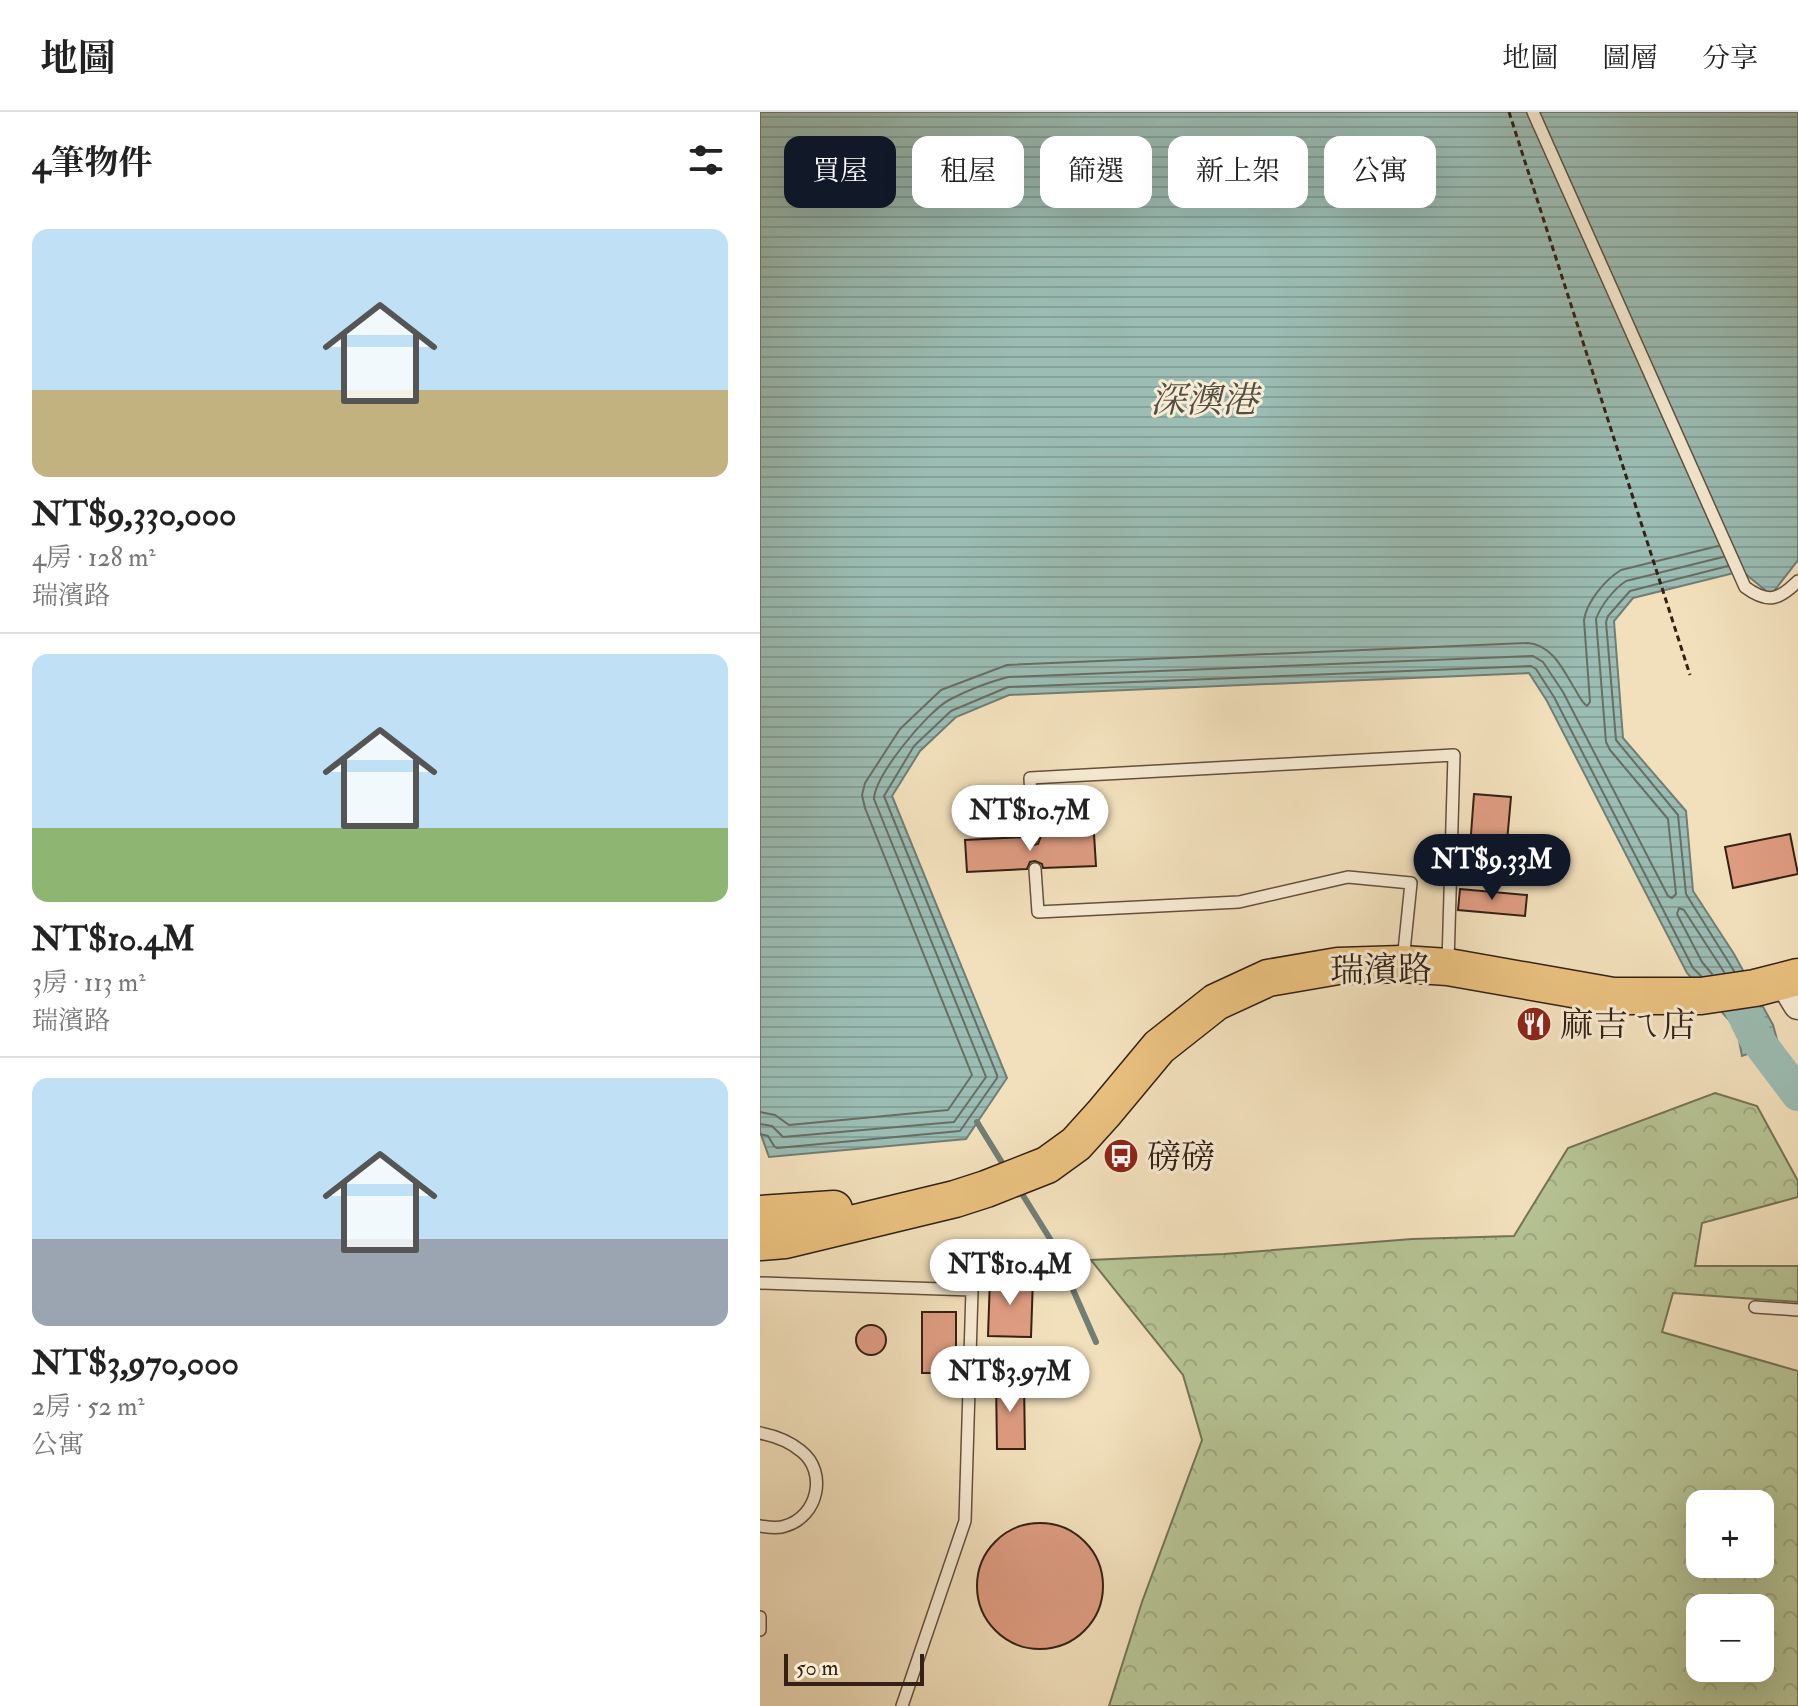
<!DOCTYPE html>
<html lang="zh-TW">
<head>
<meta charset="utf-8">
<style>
	body { margin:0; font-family:"IM FELL Double Pica","Noto Serif TC",serif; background:#f6f6f6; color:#222; height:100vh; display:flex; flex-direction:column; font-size:30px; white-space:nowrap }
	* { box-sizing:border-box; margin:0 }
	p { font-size:26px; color:#767676 }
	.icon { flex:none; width:44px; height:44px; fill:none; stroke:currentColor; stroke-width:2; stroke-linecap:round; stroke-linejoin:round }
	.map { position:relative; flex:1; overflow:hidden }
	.details { display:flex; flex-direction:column; background:#fff; width:760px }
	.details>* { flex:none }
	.top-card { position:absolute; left:24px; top:24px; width:760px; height:72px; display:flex; gap:16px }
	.fabs { position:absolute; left:926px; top:1378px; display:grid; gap:16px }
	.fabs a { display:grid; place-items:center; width:88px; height:88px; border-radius:16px; background:#fff; box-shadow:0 8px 32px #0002; font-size:40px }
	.scale { position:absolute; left:24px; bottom:20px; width:140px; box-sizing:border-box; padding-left:8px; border:4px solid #342015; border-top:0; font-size:22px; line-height:28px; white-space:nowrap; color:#342015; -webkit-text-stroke:6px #f7ebd3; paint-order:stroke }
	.price { position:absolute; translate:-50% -68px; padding:0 18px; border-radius:28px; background:#fff; color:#222; font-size:26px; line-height:52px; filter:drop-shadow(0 2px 4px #0008) }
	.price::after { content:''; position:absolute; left:50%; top:48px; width:24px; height:18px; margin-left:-12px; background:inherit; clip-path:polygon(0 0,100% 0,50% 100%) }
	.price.selected { background:#111827; color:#fff }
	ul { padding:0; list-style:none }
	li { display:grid; align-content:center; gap:16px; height:424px; padding:0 32px }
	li+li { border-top:2px solid #e0e0e0 }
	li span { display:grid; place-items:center; height:248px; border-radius:16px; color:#555 }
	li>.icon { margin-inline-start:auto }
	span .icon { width:144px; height:144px; fill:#fffc; stroke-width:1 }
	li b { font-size:34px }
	h2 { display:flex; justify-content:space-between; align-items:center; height:96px; padding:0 32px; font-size:34px }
	.chip { padding:0 28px; border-radius:16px; background:#fff; box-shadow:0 8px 32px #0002; font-size:28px; line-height:72px }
	.chip.selected { background:#111827; color:#fff }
	header { display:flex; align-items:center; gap:48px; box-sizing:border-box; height:112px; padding:0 40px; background:#fff; border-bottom:2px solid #e0e0e0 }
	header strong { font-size:38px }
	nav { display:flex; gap:44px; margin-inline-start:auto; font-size:28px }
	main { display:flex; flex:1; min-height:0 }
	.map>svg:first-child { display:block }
	.forest { fill:url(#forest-crowns); stroke:#757254; stroke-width:2; fill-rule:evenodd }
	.water { fill:url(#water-rules); stroke:#727e74; stroke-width:2 }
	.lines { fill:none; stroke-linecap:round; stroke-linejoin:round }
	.shore { stroke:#686e64; stroke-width:2 }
	.stream { stroke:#727e74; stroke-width:6 }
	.river { stroke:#9bbdb4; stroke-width:34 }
	.building { fill:#de9c81; stroke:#342015; stroke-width:2 }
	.service-casing { stroke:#64503f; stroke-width:14 }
	.tertiary-casing { stroke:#64503f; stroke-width:31 }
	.primary-casing { stroke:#342015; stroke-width:39 }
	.path { stroke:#342015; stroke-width:3; stroke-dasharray:6 4; stroke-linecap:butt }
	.service { stroke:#f7ebd3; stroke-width:11 }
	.tertiary { stroke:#f7ebd3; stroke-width:28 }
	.primary { stroke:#e9c07e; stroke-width:36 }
	.labels { text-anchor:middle; stroke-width:6; stroke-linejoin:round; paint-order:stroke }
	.street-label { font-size:34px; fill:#342015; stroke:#f7ebd3 }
	.poi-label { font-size:34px; fill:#342015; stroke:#f7ebd3; text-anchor:start }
	.water-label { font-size:36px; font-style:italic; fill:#534f45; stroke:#f7ebd3 }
</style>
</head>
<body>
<header>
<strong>地圖</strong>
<nav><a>地圖</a><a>圖層</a><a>分享</a></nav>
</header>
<main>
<section class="details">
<h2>4筆物件<svg class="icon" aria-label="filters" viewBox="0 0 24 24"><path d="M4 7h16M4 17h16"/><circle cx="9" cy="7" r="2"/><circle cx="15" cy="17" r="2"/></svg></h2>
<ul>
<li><span style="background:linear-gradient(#bfe0f5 65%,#c2b280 0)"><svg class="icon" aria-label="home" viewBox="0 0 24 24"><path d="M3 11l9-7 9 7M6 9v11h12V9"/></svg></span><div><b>NT$9,330,000</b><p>4房 · 128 m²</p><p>瑞濱路</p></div></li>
<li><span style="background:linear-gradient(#bfe0f5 70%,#8fb573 0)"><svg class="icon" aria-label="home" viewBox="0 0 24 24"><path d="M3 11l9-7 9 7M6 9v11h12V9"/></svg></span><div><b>NT$10.4M</b><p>3房 · 113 m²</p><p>瑞濱路</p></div></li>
<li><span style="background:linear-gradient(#bfe0f5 65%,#9aa5b1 0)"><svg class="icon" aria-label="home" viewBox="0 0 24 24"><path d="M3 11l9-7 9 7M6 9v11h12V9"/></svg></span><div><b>NT$3,970,000</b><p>2房 · 52 m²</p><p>公寓</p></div></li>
</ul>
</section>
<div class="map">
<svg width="1038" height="1594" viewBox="0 0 1038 1594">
	<defs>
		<pattern id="forest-crowns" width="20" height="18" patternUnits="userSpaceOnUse" patternTransform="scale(2)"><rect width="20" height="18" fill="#b6c394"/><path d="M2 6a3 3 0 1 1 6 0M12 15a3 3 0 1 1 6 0" fill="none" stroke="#9da77f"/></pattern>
		<pattern id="water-rules" width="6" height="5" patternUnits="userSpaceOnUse" patternTransform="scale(2)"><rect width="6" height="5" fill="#9bbdb4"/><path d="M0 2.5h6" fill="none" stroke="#86a29a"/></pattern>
	</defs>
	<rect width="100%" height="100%" fill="#f2e0bc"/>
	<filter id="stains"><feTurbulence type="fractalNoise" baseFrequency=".0025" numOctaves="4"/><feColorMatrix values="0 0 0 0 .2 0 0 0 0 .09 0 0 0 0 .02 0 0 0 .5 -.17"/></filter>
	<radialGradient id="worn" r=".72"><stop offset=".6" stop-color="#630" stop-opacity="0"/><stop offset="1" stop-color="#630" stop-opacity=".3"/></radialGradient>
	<!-- forest -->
	<path class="forest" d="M955,981L997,994L1038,1069V1085L942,1111L935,1154H1038V1190L913,1181L902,1220L1038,1259V1594H349L382,1490L442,1328L423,1263L331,1148L464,1142L652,1127L754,1124L808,1036ZM940,1392H1000V1452H940ZM940,1496H1000V1556H940Z"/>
	<!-- water -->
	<polygon class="water" points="0,0 1038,0 1038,448 1011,483 982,459 873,486 854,509 863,626 926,699 933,779 974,842 1013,913 1018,931 982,944 977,917 927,861 787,589 769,561 249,583 196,605 160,639 132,684 247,966 206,1027 9,1045 0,1020"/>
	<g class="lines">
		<!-- shore -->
		<g class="shore">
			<polyline points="968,454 870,479 848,504 846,510 856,628 918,703 926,782 974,859"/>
			<polyline points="952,862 942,850 917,802 919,796 924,798 964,860"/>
			<polyline points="972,900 984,913 988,930 992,932 1005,927 1008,924 1006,916 995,896"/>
			<path d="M0,1000L15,1003L29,1013L188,998L212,963L105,696L102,683L105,671L140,617L181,578L247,553L768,531C791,533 802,555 813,574C818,581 820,589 827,594L830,590L824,508C827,489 845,468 861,458L958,434"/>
			<path d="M0,1012L12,1014L23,1025L194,1010L226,965L114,687C115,663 167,600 189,588C206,579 229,570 248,565L773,544L783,550L803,580L908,784L912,786L916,782L908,707L850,638L846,630L836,507C841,493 854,477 866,469L963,445"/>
			<polyline points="0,1022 8,1024 14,1034 17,1036 200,1019 237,966 237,963 124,684 154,634 191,599 248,575 771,554 776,557 794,585 933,856 941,864"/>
		</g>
		<!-- stream -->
		<g class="stream">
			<polyline points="217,1010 246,1057"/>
			<polyline points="259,1077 292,1130 336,1230"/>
		</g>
		<!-- river -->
		<polyline class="river" points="981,896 995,925 1038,982"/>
	</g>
	<!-- building -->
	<g class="building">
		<polygon points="714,682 751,685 745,752 709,749"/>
		<polygon points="334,722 336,754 283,756 282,752 275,749 270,750 267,757 207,760 205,728 264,725 266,730 273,733 278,732 281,724"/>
		<polygon points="1030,722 1038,762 973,776 965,735"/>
		<polygon points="700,777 767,783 765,804 698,798"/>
		<polygon points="230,1165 273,1166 271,1225 228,1224"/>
		<polygon points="162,1200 196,1200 196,1267 181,1267 181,1261 162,1261"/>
		<circle cx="111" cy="1228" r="15"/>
		<polygon points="236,1268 264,1268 265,1337 237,1337"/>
		<circle cx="280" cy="1474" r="63"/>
	</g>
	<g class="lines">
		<defs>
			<g id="service">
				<path d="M773,0L985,475C1008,492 1019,488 1038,469"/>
				<polyline points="273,725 270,666 694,643 688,851"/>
				<polyline points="275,757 278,800 479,790 588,765 651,771 643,849"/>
				<polyline points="0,1171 212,1178 205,1409 142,1594"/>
				<polyline points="995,1195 1038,1198"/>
				<path d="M0,1321C15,1324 29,1329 41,1339C68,1360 58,1405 25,1414C18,1417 8,1415 0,1414"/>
				<polyline points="0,1505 0,1518"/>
			</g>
			<polyline id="tertiary" points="1024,870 1038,893"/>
			<g id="primary">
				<polyline points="0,1102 74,1097"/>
				<polyline points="0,1130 25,1128 195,1087 226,1077 287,1053 316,1032 344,1001 399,935 456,890 508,866 578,854 642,852 688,855 853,884 941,884 995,876 1038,865"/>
			</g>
		</defs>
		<!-- service casing -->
		<use href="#service" class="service-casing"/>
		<!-- tertiary casing -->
		<use href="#tertiary" class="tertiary-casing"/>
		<!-- primary casing -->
		<use href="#primary" class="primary-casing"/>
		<!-- path -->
		<polyline class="path" points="749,0 930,563"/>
		<!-- service -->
		<use href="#service" class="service"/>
		<!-- tertiary -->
		<use href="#tertiary" class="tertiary"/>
		<!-- primary -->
		<use href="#primary" class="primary"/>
	</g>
	<!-- icons -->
	<defs>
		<symbol id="restaurant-disc" viewBox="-11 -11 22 22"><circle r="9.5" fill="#8f2418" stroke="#f7ebd3"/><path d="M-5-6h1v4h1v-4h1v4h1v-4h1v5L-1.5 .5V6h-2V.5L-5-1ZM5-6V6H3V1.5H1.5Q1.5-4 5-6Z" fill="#fff"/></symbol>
		<symbol id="bus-disc" viewBox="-11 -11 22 22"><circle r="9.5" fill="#8f2418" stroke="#f7ebd3"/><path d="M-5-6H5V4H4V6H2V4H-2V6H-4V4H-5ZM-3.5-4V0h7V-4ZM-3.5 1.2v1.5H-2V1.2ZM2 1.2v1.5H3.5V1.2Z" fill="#fff"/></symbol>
	</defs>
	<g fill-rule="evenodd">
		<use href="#restaurant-disc" x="754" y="892" width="40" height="40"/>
		<use href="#bus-disc" x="341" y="1024" width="40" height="40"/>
	</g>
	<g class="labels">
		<!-- street labels -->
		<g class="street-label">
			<text transform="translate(621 857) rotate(-1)" y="12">瑞濱路</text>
		</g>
		<!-- poi labels -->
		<g class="poi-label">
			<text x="800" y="924">麻吉ㄟ店</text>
			<text x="387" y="1056">磅磅</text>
		</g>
		<!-- water labels -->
		<g class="water-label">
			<text x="444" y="300">深澳港</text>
		</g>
	</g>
	<rect width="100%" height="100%" filter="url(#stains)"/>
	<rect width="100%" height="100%" fill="url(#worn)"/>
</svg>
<div class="fabs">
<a>+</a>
<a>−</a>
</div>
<div class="scale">50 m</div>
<b class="price" style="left:270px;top:741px">NT$10.7M</b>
<b class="price selected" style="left:732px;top:790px">NT$9.33M</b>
<b class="price" style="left:250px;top:1195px">NT$10.4M</b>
<b class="price" style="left:250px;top:1302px">NT$3.97M</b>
<div class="top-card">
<a class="chip selected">買屋</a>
<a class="chip">租屋</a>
<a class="chip">篩選</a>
<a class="chip">新上架</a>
<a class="chip">公寓</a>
</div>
</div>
</main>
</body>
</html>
